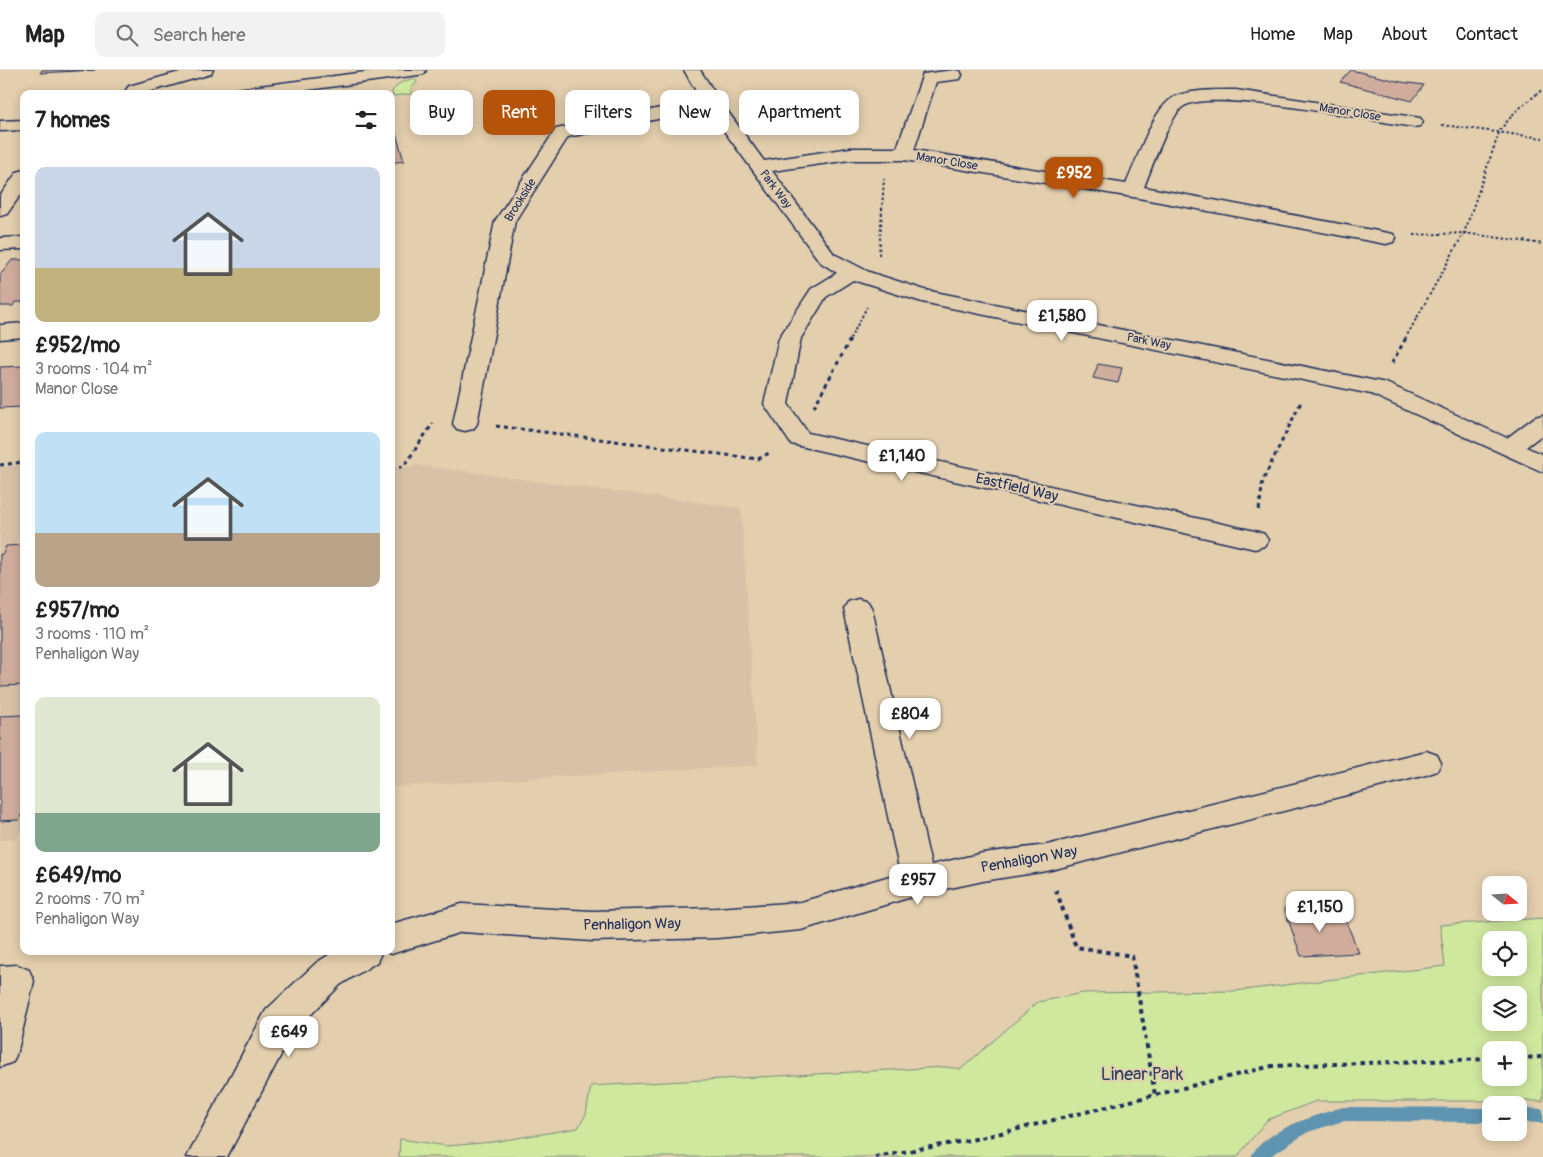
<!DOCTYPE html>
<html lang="en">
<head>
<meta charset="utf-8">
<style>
	body { margin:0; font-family:Pangolin,sans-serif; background:#f2f2f2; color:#222; height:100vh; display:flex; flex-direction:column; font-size:19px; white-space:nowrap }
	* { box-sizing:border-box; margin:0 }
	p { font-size:16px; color:#767676 }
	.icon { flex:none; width:28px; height:28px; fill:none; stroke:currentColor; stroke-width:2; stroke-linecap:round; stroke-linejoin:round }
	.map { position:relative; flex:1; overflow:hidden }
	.side { position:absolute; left:20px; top:20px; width:375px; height:865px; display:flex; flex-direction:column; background:#fff; border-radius:10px; box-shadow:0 2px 12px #0003 }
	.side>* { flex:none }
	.banner { position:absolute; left:410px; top:20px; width:475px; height:45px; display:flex; gap:10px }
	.needle { width:32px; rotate:108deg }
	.tools { position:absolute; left:1482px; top:806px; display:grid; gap:10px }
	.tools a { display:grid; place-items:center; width:45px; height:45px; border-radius:10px; background:#fff; box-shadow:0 2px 12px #0003; font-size:25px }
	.price { position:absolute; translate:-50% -42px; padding:0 11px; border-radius:10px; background:#fff; color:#222; font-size:16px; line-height:32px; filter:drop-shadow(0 1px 2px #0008) }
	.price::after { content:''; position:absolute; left:50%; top:30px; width:15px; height:11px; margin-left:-8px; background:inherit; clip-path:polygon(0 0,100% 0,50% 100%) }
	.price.on { background:#b45309; color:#fff }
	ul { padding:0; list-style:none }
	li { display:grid; align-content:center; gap:10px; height:265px; padding:0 15px }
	li span { display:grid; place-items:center; height:155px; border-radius:10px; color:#555 }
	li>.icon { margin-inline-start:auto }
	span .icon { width:90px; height:90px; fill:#fffc; stroke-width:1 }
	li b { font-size:21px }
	h2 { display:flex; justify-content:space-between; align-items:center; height:60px; padding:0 15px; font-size:21px }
	.tag { padding:0 18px; border-radius:10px; background:#fff; box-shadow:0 2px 12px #0003; font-size:18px; line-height:45px }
	.tag.on { background:#b45309; color:#fff }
	header { display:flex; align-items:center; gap:30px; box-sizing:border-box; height:70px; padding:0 25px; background:#fff; border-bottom:1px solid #e0e0e0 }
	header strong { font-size:24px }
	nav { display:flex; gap:28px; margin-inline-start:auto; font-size:18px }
	.search { width:350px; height:45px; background:#f2f2f2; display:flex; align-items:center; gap:12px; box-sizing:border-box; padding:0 18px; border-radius:10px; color:#767676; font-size:19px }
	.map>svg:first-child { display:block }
	.built { fill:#d9c1a7 }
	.green { fill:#cfe89e; stroke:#758c7e; fill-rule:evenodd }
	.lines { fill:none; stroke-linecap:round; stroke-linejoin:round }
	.stream { fill:#5e94b1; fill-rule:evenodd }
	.building { fill:#d0ac9c; stroke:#1b2f5e }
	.minor-casing { stroke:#1b2f5e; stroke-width:3 }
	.path-far2 { stroke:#1b2f5e; stroke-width:2; stroke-dasharray:2.5 2.5; stroke-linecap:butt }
	.path-far1 { stroke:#1b2f5e; stroke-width:3; stroke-dasharray:4 4; stroke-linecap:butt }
	.path { stroke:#1b2f5e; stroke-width:4; stroke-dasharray:4.5 4.5; stroke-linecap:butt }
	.minor { fill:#e3cead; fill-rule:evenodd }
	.labels { text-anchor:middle; stroke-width:4; stroke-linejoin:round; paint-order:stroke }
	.far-street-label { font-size:12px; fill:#1b2f5e; stroke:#e3cead }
	.street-label { font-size:15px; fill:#1b2f5e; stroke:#e3cead }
	.near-park-label { font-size:18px; fill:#2d4264; stroke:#e3cead }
</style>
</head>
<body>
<header>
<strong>Map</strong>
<div class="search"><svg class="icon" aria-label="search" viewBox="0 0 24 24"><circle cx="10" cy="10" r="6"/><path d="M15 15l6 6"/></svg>Search here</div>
<nav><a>Home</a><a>Map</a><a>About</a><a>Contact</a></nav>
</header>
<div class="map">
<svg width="1543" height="1087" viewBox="0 0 1543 1087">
	<rect width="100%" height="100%" fill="#e3cead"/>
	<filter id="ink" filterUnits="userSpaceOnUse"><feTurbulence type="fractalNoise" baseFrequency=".02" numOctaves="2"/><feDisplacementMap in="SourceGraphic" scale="10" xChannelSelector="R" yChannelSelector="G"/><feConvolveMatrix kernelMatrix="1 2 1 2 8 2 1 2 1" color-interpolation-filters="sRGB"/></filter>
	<g filter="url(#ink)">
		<!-- built -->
		<g class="built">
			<polygon points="24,394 24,757 14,769 0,770 0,397"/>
			<polygon points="416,395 741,438 758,695 391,717 391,400"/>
		</g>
		<!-- green -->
		<g class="green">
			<polygon points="414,8 417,12 411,19 411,24 393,26 392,21 400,13"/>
			<path d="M1543,848V1031H1316L1267,1050L1237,1087H399L400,1069L447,1076L493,1072L578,1058L586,1044L591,1016L946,997L961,999L1038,932L1083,923L1235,921L1445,896L1440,855ZM1491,870H1519V898H1491ZM1491,925H1519V952H1491ZM1491,980H1519V1008H1491Z"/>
		</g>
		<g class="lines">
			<!-- stream -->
			<g class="stream">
				<path d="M1343,1037L1491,1038V1052L1343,1051L1308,1062L1269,1087H1251C1263,1060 1317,1045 1343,1037Z"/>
				<polygon points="1519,1038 1543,1039 1543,1053 1519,1052"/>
			</g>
		</g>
		<!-- building -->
		<g class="building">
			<polygon points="42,0 95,0 40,3"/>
			<polygon points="1351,0 1401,12 1424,15 1412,31 1340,12"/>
			<polygon points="391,46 404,91 391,93"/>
			<polygon points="12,190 24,190 24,232 15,232 13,236 0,236 0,205"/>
			<polygon points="1098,294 1122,298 1118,313 1093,308"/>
			<polygon points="24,296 24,337 0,338 0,297"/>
			<polygon points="24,475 24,615 0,616 0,484 3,484 6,476"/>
			<polygon points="24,645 24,739 19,750 0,751 0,646"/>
			<polygon points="1310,837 1313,845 1343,844 1359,883 1301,886 1284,838"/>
		</g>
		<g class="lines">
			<defs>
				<g id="minor">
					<polygon points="187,0 213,0 211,4 141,24 129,24 126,20 129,16"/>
					<polygon points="380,0 426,0 424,4 418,5 278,24 229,24 231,20 237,19"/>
					<path d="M684,0H700L720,31L764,91L850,78H897L923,4L954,0L960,1L962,5L960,9L936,12L914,80L1126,114C1137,91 1151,43 1171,29C1185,19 1220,20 1236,20L1420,48L1423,52L1420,56L1414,57C1374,51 1212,18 1184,36C1170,44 1151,100 1144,117L1393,164L1396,168L1393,172L1386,174L1133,127L904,90H850L772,101L834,184L869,202L925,220L1386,313L1507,368L1535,347L1543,345V364L1526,377L1543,385V402L1371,324L922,232L853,210L826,227L801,268L788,334L808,363L1255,461L1264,464L1268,470L1264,476L1255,479L791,374L764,334L779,268L811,219L837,203L820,192L708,39L568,67L515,151L477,354L473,359L465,361L457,359L453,354L495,151L556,59L701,30Z"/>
					<polygon points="24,50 24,60 0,61 0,51"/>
					<polygon points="24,100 24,120 7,144 0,146 0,126 17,102"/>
					<polygon points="24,167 24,179 0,180 0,168"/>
					<polygon points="24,253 24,267 0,269 0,255"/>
					<polygon points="858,529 868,532 872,539 931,795 983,783 1047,775 1426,681 1437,685 1441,693 1437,701 1426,705 1047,801 983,811 918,825 801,860 717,868 592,871 462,862 391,884 384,881 391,881 391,854 462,834 592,841 717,838 801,832 900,803 844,539 848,532"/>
					<polygon points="335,881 382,881 377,892 340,915 292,964 227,1087 187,1087 266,940 316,893"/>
					<polygon points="17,895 29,900 34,911 18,980 13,992 0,997 0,896"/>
				</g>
			</defs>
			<!-- minor casing -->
			<use href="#minor" class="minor-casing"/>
			<!-- path-far2 -->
			<g class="path-far2">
				<polyline points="1442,55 1543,68"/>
				<polyline points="1414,165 1464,163 1543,174"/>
				<polyline points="879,185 884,109"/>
				<polyline points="850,269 867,237"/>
				<polyline points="1405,269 1464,163 1500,60 1515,42 1543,19"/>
			</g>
			<!-- path-far1 -->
			<g class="path-far1">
				<polyline points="1392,293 1406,268"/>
				<polyline points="814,337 851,268"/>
				<polyline points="496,356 758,389 771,382"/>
				<polyline points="0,395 24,392"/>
				<polyline points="391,399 404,396 433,353"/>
				<polyline points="1259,440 1263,410 1302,330"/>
			</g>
			<!-- path -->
			<g class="path">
				<polyline points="1056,820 1076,877 1132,886 1155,1025"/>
				<polyline points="1519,988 1543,987"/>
				<polyline points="875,1087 981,1068 1272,996 1491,989"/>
			</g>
			<!-- minor -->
			<use href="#minor" class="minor"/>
		</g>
	</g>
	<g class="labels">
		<!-- far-street labels -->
		<g class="far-street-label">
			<text transform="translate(1350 42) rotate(9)" y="4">Manor Close</text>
			<text transform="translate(947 91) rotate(9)" y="4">Manor Close</text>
			<text transform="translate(776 119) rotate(53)" y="4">Park Way</text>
			<text transform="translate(520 130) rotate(-58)" y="4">Brookside</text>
			<text transform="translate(1149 271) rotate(11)" y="4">Park Way</text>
		</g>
		<!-- street labels -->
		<g class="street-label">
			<text transform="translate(1017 417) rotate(13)" y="5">Eastfield Way</text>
			<text transform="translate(1029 789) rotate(-10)" y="5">Penhaligon Way</text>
			<text transform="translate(632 854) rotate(-1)" y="5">Penhaligon Way</text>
		</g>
		<!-- near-park labels -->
		<g class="near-park-label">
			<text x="1142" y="1010">Linear Park</text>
		</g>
	</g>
</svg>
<div class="tools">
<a><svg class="needle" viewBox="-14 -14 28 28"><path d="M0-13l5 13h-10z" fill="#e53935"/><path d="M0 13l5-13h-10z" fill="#767676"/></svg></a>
<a><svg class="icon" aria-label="locate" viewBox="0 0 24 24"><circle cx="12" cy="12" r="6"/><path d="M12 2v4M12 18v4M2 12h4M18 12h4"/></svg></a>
<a><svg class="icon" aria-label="layers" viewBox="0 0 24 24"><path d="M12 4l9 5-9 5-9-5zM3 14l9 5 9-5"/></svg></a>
<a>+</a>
<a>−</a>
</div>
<b class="price on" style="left:1074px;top:129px">£952</b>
<b class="price" style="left:1062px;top:272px">£1,580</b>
<b class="price" style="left:902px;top:412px">£1,140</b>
<b class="price" style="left:910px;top:670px">£804</b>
<b class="price" style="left:918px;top:836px">£957</b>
<b class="price" style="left:1320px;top:863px">£1,150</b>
<b class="price" style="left:289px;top:988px">£649</b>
<div class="banner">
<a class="tag">Buy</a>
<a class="tag on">Rent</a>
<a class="tag">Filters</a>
<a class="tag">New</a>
<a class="tag">Apartment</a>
</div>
<section class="side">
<h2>7 homes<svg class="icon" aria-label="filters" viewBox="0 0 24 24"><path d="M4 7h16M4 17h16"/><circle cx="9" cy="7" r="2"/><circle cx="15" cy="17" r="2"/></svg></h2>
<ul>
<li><span style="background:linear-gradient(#c9d6e8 65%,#c2b280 0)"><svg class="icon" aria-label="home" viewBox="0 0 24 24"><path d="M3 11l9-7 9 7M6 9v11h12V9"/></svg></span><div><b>£952/mo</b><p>3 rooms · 104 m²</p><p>Manor Close</p></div></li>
<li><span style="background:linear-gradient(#bfe0f5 65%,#b9a48a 0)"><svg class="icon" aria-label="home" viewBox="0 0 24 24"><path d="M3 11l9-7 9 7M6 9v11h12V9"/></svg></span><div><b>£957/mo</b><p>3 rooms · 110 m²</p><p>Penhaligon Way</p></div></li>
<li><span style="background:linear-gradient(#dfe7d0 75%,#7fa58c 0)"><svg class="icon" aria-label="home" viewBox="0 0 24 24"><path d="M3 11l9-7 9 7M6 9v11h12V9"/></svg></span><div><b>£649/mo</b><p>2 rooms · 70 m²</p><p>Penhaligon Way</p></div></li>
</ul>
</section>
</div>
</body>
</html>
